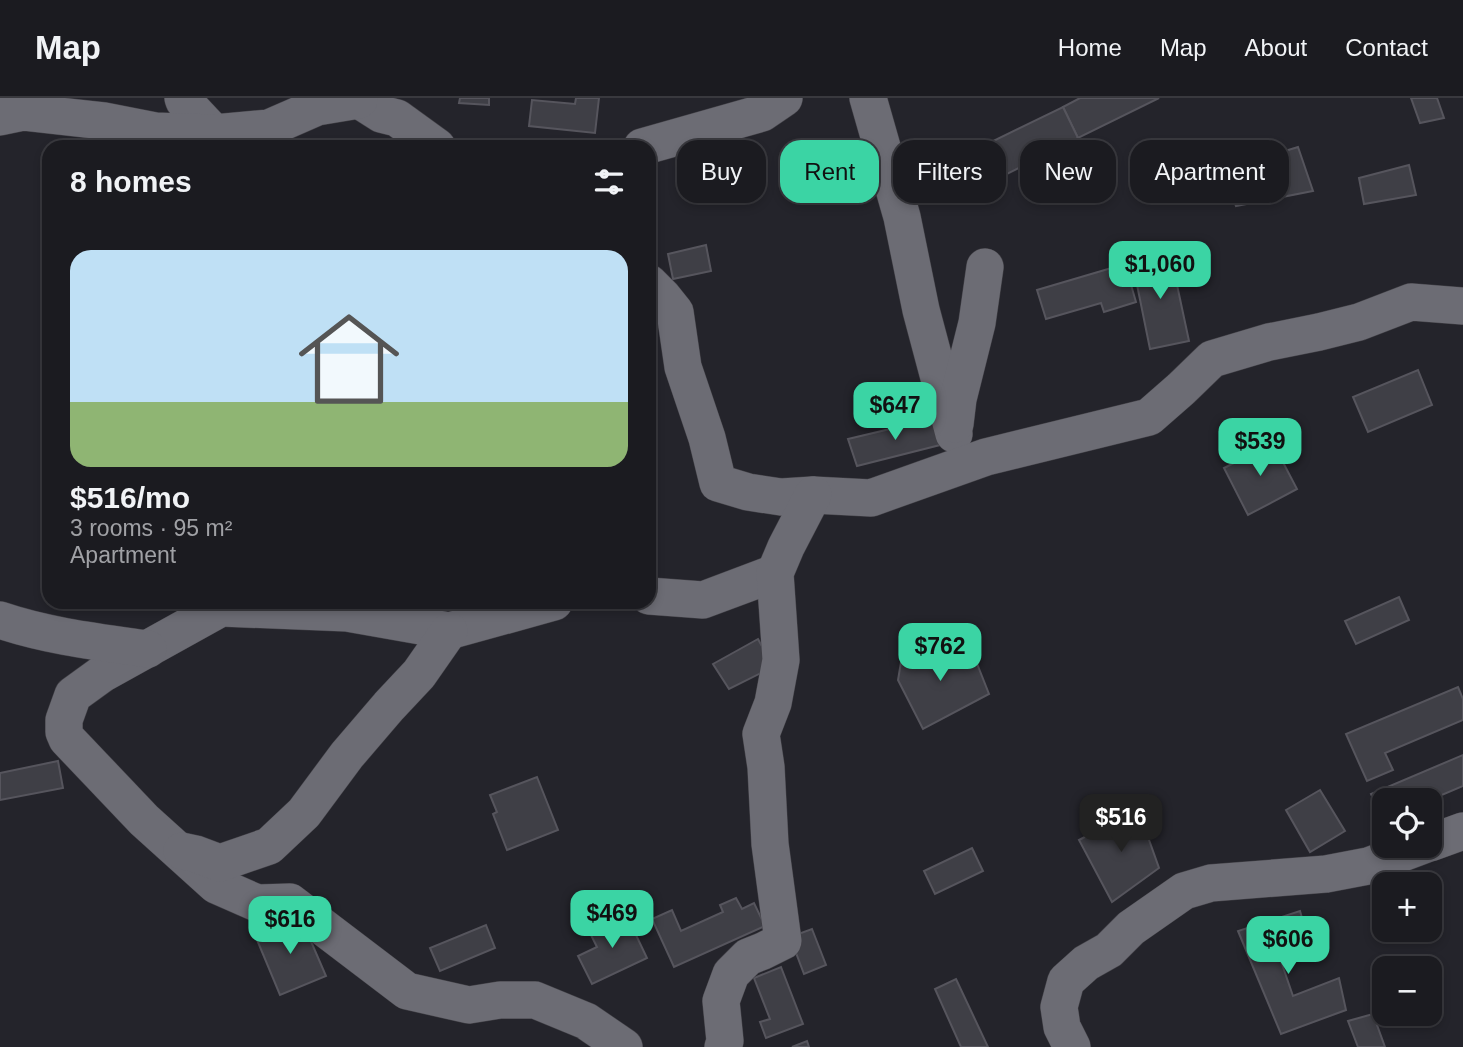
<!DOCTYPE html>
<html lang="en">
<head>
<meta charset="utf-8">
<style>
	body { margin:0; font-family:Arial,sans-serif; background:#242429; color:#f1f3f6; height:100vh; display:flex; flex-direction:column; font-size:26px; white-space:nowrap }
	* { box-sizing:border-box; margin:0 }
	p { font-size:23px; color:#a0a1a5 }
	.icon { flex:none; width:38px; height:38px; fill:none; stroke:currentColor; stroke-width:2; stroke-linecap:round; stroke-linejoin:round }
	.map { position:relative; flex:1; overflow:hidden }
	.details { position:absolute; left:42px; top:42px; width:614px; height:469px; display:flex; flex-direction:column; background:#1b1b20; border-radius:21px; box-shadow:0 4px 10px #0003,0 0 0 2px #39393e }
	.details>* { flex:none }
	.banner { position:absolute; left:677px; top:42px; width:665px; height:63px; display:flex; gap:14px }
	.buttons { position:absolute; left:1372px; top:690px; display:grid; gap:14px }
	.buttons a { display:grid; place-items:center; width:70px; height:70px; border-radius:14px; background:#1b1b20; box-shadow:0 4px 10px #0003,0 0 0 2px #39393e; font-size:35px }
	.price { position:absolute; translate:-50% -60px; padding:0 16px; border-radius:14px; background:#3bd4a4; color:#111; font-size:23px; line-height:46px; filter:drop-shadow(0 2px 4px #0008) }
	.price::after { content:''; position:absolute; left:50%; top:42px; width:21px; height:16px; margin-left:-10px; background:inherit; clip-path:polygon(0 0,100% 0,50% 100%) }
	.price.current { background:#222; color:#fff }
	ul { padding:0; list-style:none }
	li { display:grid; align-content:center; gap:14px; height:371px; padding:0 28px }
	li+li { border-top:2px solid #39393e }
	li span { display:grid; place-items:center; height:217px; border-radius:21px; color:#555 }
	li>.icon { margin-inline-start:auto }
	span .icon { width:126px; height:126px; fill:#fffc; stroke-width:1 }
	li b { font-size:30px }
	h2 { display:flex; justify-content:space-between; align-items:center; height:84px; padding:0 28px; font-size:30px }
	.pill { padding:0 24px; border-radius:21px; background:#1b1b20; box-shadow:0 4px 10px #0003,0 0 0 2px #39393e; font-size:24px; line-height:63px }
	.pill.current { background:#3bd4a4; color:#111 }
	header { display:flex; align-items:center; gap:42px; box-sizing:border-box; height:98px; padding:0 35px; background:#1b1b20; border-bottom:2px solid #39393e }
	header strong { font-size:33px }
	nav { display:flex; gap:38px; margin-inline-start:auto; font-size:24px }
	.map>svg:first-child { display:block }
	.building { fill:#3f3f46; stroke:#56555d; stroke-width:2 }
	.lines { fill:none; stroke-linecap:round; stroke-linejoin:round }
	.minor-casing { stroke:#424147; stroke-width:38 }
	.minor { stroke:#6c6c74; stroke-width:37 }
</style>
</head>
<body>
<header>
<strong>Map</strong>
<nav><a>Home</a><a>Map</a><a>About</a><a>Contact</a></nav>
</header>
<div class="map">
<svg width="1463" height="949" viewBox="0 0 1463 949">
	<rect width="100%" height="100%" fill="#24242b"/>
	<!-- building -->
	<g class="building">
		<polygon points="460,0 489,0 489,7 459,5"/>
		<polygon points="576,0 599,0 595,35 529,28 532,2 575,6"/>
		<polygon points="1080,0 1159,0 1078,40 1063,9"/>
		<polygon points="1411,0 1437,0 1444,20 1420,25"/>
		<polygon points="1063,9 1078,40 995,82 979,50"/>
		<polygon points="1298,49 1313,93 1236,108 1223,72"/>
		<polygon points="1409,67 1416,97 1364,106 1359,80"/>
		<polygon points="706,147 711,173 673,181 668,156"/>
		<polygon points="1170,154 1189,243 1150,251 1132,162"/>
		<polygon points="1125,166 1136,204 1104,214 1101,205 1046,221 1037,192"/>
		<polygon points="1418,272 1432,307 1368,334 1353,299"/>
		<polygon points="932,321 944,346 857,368 848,341"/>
		<polygon points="1260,345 1265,355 1275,349 1297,391 1248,417 1224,370 1242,361 1239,356"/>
		<polygon points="1399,499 1409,522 1356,546 1345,523"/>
		<polygon points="758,541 773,569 729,591 713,566"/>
		<polygon points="927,550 972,553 989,596 923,631 898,582 902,558"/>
		<polygon points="1458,589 1463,601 1463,622 1385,655 1393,672 1367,683 1346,636"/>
		<polygon points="1463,657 1463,688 1430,702 1384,702 1384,721 1383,722 1371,696"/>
		<polygon points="58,663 63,690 0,702 0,675"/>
		<polygon points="537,679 558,732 507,752 493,716 497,714 490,697"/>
		<polygon points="1320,692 1345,733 1310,754 1286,712"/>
		<polygon points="1138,711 1159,770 1112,804 1079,742"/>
		<polygon points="972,750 983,773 935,796 924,773"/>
		<polygon points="736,800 742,811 754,805 765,828 674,869 652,821 672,812 681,833 723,814 720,807"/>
		<polygon points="1300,813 1307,837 1274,843 1293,898 1339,880 1346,912 1281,936 1238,833"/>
		<polygon points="626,816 647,860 592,886 578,858 597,849 589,833"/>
		<polygon points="300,818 326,878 280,897 255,837"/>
		<polygon points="486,827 495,850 440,873 430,850"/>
		<polygon points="812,831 826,867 804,876 790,839"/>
		<polygon points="781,869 803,926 766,940 760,924 770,921 754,880"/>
		<polygon points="956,881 988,949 961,949 935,891"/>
		<polygon points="1373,916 1385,949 1358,949 1348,923"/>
		<polygon points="807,943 809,949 792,949"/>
	</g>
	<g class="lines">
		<defs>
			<g id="minor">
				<polyline points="183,0 184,3 214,35"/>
				<polyline points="358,0 359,2 381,16 397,20 437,49"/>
				<polyline points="868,0 902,119 921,212 954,336"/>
				<polyline points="0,19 24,14 104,23 155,33 214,35 269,30 317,9 359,2"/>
				<polyline points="642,49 762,15 784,0"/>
				<polyline points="649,185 663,199 675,214 683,269 707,340 718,385 748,394 781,399 813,397 871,400 986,359 1149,319 1181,291 1212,261 1269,244 1319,234 1359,224 1411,204 1463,208"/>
				<polyline points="955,326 958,301 977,225 985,169"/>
				<polyline points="649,498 703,502 775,475"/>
				<polyline points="554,504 449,533 347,515 221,510 102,576 73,597 64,622 64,634 67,641 144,722 216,787 257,805 290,804 407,893 469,907 500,902 535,902 586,923 624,949"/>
				<path d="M0,522C47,538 98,544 148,551"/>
				<polyline points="1430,745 1463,733"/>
				<polyline points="182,753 196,756 220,765 269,748 304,715 347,657 389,608 419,576 449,533"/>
				<polyline points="723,949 725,943 721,903 731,876 748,859 763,853 783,843 770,746 766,669 761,636 773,605 781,562 775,475 786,449 813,397"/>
				<polyline points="1072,949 1062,929 1059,909 1066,883 1086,865 1109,852 1131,830 1184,793 1211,785 1326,776 1368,768 1424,747"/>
			</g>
		</defs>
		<!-- minor casing -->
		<use href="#minor" class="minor-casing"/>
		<!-- minor -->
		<use href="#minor" class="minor"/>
	</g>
</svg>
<div class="buttons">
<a><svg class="icon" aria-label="locate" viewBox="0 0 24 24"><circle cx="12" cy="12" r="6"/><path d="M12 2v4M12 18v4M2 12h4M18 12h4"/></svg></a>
<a>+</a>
<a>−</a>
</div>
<b class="price" style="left:1160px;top:203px">$1,060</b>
<b class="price" style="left:895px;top:344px">$647</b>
<b class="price" style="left:1260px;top:380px">$539</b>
<b class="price" style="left:940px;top:585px">$762</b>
<b class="price current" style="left:1121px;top:756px">$516</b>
<b class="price" style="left:612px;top:852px">$469</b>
<b class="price" style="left:290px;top:858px">$616</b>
<b class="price" style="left:1288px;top:878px">$606</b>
<div class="banner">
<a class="pill">Buy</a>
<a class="pill current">Rent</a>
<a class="pill">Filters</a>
<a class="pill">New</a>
<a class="pill">Apartment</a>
</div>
<section class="details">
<h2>8 homes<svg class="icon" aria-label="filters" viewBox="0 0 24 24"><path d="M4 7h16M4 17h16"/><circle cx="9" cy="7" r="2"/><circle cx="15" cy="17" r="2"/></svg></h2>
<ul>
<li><span style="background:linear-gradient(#bfe0f5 70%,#8fb573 0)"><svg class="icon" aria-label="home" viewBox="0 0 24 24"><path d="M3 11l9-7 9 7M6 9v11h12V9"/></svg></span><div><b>$516/mo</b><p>3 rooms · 95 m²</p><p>Apartment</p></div></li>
</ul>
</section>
</div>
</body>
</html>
